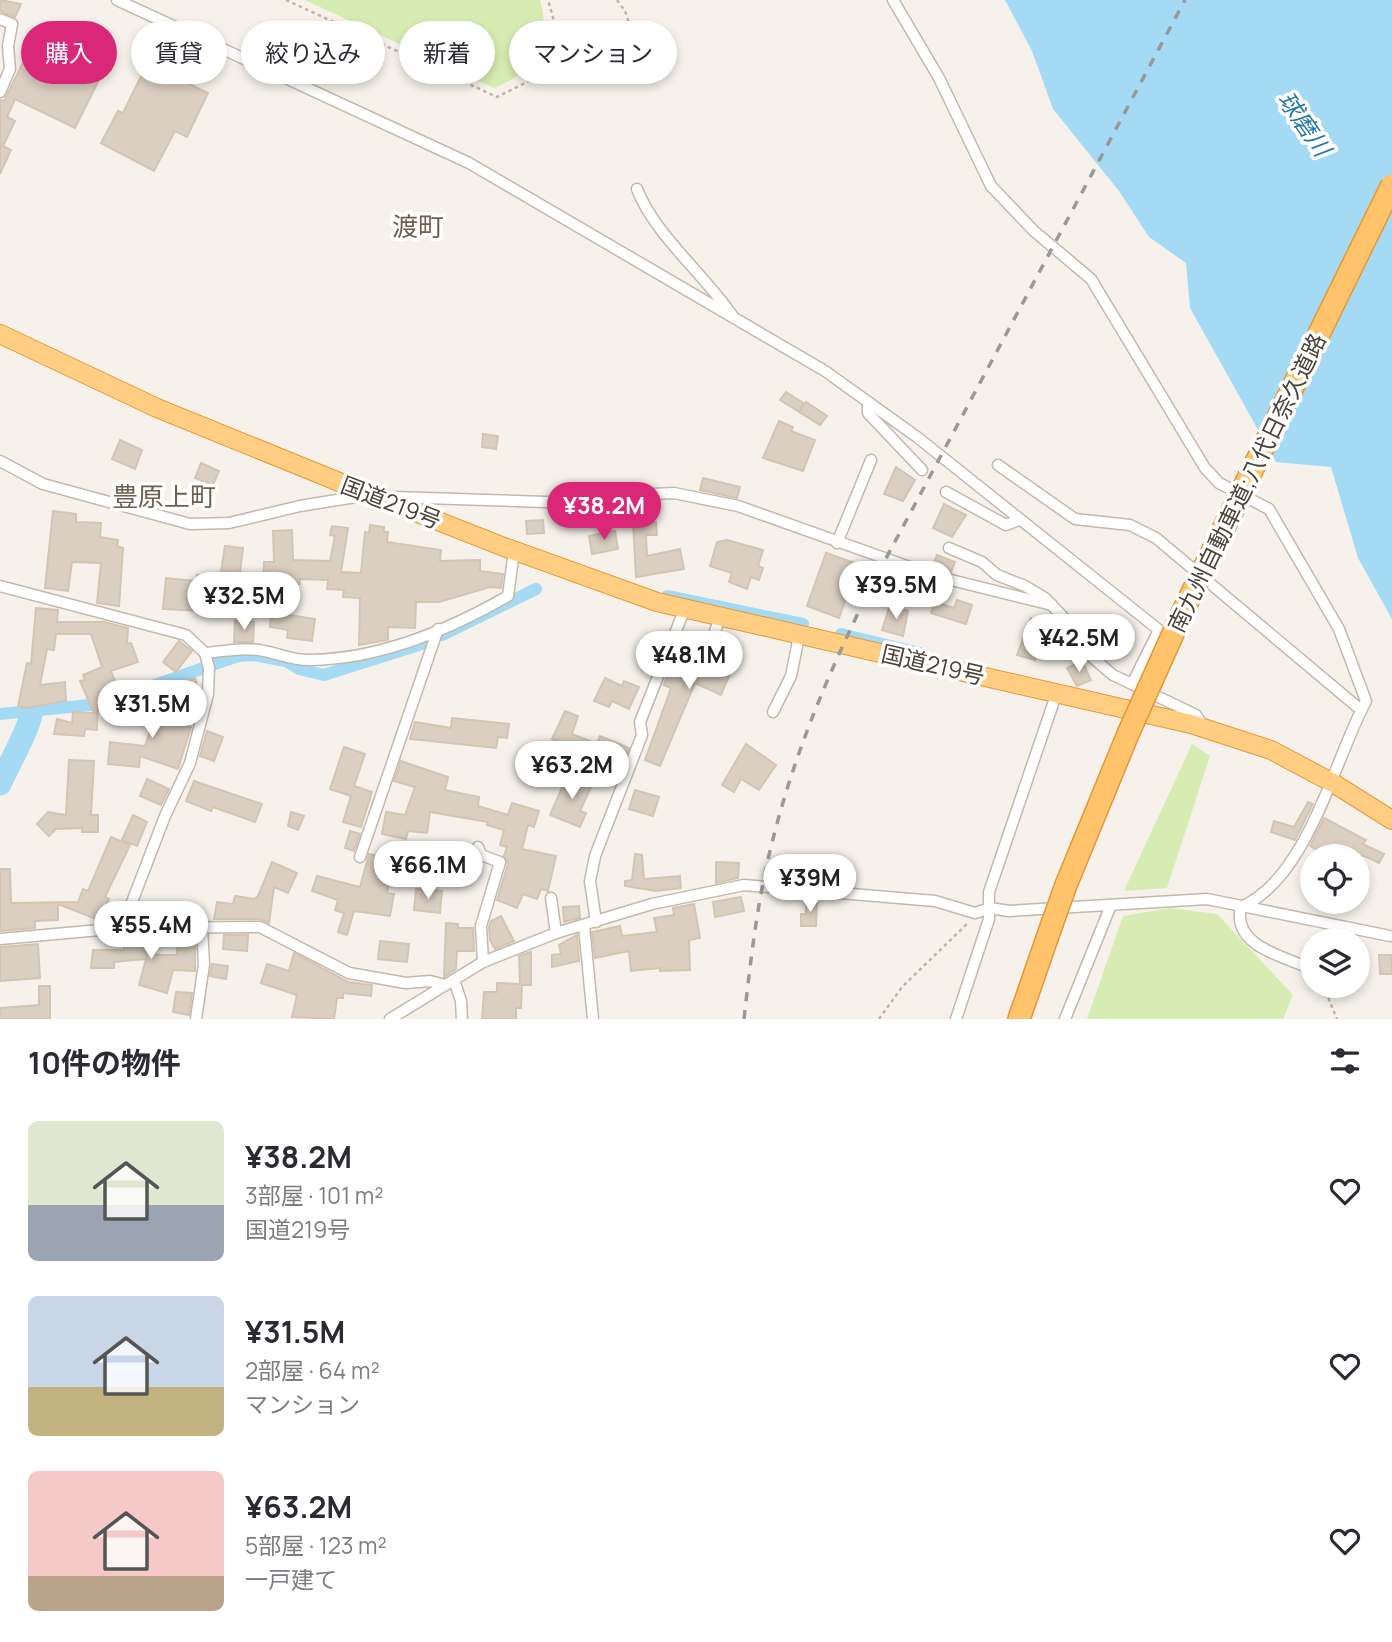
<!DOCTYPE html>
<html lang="ja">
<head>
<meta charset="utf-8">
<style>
	body { margin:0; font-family:Manrope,"Noto Sans JP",sans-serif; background:#f2f2f3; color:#2b2b33; height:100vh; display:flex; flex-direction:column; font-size:26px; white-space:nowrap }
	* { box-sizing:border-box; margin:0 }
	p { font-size:23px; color:#7c7c81 }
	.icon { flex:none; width:38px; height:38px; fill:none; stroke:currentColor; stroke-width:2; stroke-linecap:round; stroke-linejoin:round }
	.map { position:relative; height:1019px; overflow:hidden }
	.sheet { display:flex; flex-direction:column; background:#fff; flex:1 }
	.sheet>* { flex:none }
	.hud { position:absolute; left:21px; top:21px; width:700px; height:63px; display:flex; gap:14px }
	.fabs { position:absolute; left:1300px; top:844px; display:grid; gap:14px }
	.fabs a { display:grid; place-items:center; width:70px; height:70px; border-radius:50%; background:#fff; box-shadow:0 4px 10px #0003; font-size:35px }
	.price { position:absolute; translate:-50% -60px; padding:0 16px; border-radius:24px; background:#fff; color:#222; font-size:23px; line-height:46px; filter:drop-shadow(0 2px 4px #0008) }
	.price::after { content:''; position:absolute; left:50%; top:42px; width:21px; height:16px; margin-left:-10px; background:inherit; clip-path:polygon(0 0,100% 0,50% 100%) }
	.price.active { background:#db2777; color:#fff }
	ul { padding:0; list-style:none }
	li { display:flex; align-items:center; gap:21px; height:175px; padding:0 28px }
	li span { display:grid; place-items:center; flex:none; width:196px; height:140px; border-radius:10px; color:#555 }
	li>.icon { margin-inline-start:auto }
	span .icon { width:84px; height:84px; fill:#fffc; stroke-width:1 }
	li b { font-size:30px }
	h2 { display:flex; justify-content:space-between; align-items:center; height:84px; padding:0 28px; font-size:30px }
	.tag { padding:0 24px; border-radius:32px; background:#fff; box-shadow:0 4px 10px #0003; font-size:24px; line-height:63px }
	.tag.active { background:#db2777; color:#fff }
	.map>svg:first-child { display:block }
	.green { fill:#d6ecb2 }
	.water { fill:#a5daf4 }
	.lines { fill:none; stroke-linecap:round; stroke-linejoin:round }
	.canal { stroke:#a5daf4; stroke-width:12 }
	.river { stroke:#a5daf4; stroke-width:23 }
	.building { fill:#dbcfc2; stroke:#d4c4b2; stroke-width:2 }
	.minor-casing { stroke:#c2b9ac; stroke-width:13 }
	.trunk-casing { stroke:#e69735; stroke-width:20 }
	.motorway-casing { stroke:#e69735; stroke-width:24 }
	.path { stroke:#c5b39d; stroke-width:2.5; stroke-dasharray:3.5 3.5; stroke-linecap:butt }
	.minor { stroke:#fff; stroke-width:10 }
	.trunk { stroke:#ffce83; stroke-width:18 }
	.motorway { stroke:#ffc36c; stroke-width:21 }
	.rail { stroke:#999; stroke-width:3.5; stroke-dasharray:9 9; stroke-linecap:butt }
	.motorway-bridge-casing { stroke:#e69735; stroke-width:24; stroke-linecap:butt }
	.motorway-bridge { stroke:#ffc36c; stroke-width:21 }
	.labels { text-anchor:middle; stroke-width:7; stroke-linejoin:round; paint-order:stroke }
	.street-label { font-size:23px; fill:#4b4238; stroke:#fff }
	.water-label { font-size:24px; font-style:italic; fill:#2679a4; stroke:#fff }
	.quarter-label { font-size:26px; fill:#6e5f4e; stroke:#fff }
</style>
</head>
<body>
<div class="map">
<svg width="1392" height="1019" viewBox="0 0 1392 1019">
	<rect width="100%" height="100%" fill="#f6f2eb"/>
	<!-- green -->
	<g class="green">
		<path d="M305,0H540C552,42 534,73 494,88Z"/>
		<polygon points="1192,744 1210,756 1167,888 1124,891"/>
		<polygon points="1170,908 1217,914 1293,995 1283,1019 1087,1019 1123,916"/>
	</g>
	<!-- water -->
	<polygon class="water" points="1005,0 1392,0 1392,619 1358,558 1331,467 1276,462 1190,308 1186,263 1149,237 1119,191 1053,109 1032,51"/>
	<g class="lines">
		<!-- canal -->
		<g class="canal">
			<polyline points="667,596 803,624"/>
			<polyline points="841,634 920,653"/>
			<polyline points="442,635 536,589"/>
			<polyline points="0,714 100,704 238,656 253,655 286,661 299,669 324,675 425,643"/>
		</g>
		<!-- river -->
		<path class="river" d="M0,784C8,766 29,729 31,714"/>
	</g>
	<!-- building -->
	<g class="building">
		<polygon points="0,0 21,4 15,17 0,11"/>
		<polygon points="40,28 102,58 99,65 105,68 75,128 15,99 7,117 15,121 3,146 11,150 0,174 0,100 4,101 7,95"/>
		<polygon points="147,64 208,93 187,137 175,131 154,171 101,143 118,111 123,113"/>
		<polygon points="786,392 803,403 800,411 806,402 827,416 820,425 780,400"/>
		<polygon points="779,421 793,427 791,431 815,440 803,471 763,458"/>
		<polygon points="483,434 498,436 496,449 482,447"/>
		<polygon points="120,440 142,450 135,469 112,459"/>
		<polygon points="201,463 219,471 213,485 195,478"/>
		<polygon points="896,467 915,480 903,501 884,494"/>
		<polygon points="703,478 740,487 737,498 700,490"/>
		<polygon points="944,504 966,515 952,537 933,528"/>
		<polygon points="53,511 76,514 76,522 101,523 100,537 118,540 117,546 123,548 119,606 97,603 101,563 72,562 68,591 45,588"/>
		<polygon points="543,520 544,533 527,534 526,521"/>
		<polygon points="656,522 657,535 646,535 647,556 680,549 684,569 636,577 633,523"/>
		<polygon points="370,525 384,527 384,532 388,532 387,542 441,550 440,561 480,560 480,571 503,574 501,588 490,587 439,602 416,602 415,628 388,627 388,640 359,645 360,598 343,597 344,590 327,589 328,580 300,579 300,584 263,582 264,562 274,562 273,531 292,530 293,560 330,561 335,536 330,535 332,526 348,528 341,572 361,573 365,532 369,533"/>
		<polygon points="615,531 618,549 592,554 589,536"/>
		<polygon points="727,540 763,550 758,566 763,568 759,580 751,577 747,589 729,582 732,573 710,566 717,542"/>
		<polygon points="225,546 243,548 239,580 244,580 243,595 216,592 214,604 204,603 203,611 163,609 166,578 196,581 197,575 220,578"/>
		<polygon points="826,553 858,564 839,618 807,606"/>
		<polygon points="937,555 955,562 951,572 933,565"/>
		<polygon points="957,600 972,605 966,624 931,613 935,602 954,608"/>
		<polygon points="890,605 908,611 903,636 882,630"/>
		<polygon points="36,608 58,610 57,622 104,622 128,628 127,644 131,643 138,662 111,671 119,691 98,700 97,730 85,729 84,736 54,734 57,719 72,723 73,712 94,713 80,681 85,680 83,675 102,667 91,634 56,634 54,650 47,649 40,685 65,682 66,701 26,708 18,706 27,663 31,664"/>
		<polygon points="271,612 315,619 312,641 287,638 288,630 270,627"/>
		<polygon points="1031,618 1050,627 1035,660 1017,655"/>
		<polygon points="235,621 254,622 253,642 234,642"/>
		<polygon points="693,636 704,640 697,660 703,667 711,665 719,645 741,648 721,695 695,683 660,766 645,760 671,688 664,685 673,660 683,664"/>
		<polygon points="653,639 663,643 651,673 642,670"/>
		<polygon points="179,641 192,651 176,672 163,662"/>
		<polygon points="1082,661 1091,680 1077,686 1067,668"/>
		<polygon points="195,678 198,689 183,694 186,702 171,707 164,688"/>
		<polygon points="605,678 622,686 624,681 639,687 629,709 612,701 609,707 594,701"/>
		<polygon points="125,705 149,706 149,712 191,727 178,769 140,756 139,767 108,764 110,742 145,746 153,723 124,723"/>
		<polygon points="565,711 578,716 572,734 597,744 600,736 629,748 620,770 574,753 575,749 552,739"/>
		<polygon points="452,718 509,724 507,738 498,737 496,748 410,739 415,722 451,728"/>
		<polygon points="207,731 223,737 214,761 200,756"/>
		<polygon points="746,744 776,765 759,790 741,779 734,792 722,785"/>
		<polygon points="344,747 365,754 354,786 372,792 361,827 343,822 351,796 330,789"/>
		<polygon points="69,760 94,761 91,815 98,815 98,832 82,832 82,828 56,829 49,836 37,824 48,812 66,815"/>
		<polygon points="401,761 448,777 445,790 479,797 478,806 508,815 512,803 539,811 534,827 528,825 522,849 556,856 548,891 541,889 537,899 523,894 517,908 497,900 508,864 504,856 507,847 500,845 504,830 487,825 488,822 430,812 427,833 408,831 406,839 382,834 386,812 405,815 415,787 394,781"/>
		<polygon points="568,774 592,785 580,811 586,813 580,827 550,815"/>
		<polygon points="147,779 169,789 161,805 140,796"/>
		<polygon points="194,781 262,804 255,822 213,807 211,811 186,801"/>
		<polygon points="635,790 659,797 653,816 629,809"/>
		<polygon points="1308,802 1313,804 1295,840 1271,832 1274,821 1294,827"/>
		<polygon points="291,812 304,816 298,830 288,826"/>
		<polygon points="133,815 147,822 137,846 122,840"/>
		<polygon points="1324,818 1366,840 1363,844 1384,854 1379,863 1364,856 1327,856 1310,846"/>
		<polygon points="350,831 360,834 354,851 345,848"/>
		<polygon points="111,837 130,845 105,897 109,899 101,921 58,904 58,920 35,921 35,928 0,931 0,869 10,869 11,903 78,902 83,889 88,891"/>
		<polygon points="369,854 396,860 396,856 423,859 421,878 390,875 387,893 394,894 390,916 354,911 347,935 338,932 344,913 335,910 338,900 312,891 317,876 360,887"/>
		<polygon points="635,854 642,855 644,879 680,876 681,888 656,891 625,886 625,881 632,880"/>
		<polygon points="272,862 297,873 288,893 274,887 269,923 260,919 214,919 217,902 233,904 235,896 254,899 258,896"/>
		<polygon points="716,862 739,863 738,878 716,883"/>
		<polygon points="416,889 442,891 440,913 414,910"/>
		<polygon points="741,897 744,911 715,917 713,902"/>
		<polygon points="806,900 817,900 816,926 801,926 801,914 806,914"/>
		<polygon points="694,904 700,938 689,940 690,970 660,971 660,968 631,971 629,951 595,958 592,932 620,926 622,936 657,932 654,918 674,915 673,908"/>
		<polygon points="579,906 580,918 564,922 563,907"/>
		<polygon points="501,916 514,941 495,949 490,940 489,927 491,921"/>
		<polygon points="446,923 458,924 458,928 473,928 474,951 457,951 456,969 444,977"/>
		<polygon points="178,935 195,935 195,971 173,970 167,993 139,985 146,959 114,962 114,968 91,968 93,950 124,950 124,943 155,941 155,955 177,955"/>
		<polygon points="224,935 248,935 247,951 223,949"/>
		<polygon points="577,935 579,961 552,967 552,955 561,954 559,945"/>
		<polygon points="380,941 409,944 407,962 378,959"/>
		<polygon points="38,944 40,978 0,981 0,947"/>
		<polygon points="531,952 531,985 522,985 521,1008 516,1008 516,1019 482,1019 484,992 497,992 497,983 520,984 519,956"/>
		<polygon points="294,953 348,982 372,985 371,996 343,993 343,998 337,998 334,1019 292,1017 297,995 261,983 267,964 289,971"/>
		<polygon points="1379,955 1392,955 1392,974 1380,974"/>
		<polygon points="212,964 228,966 226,979 210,976"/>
		<polygon points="39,986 50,986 50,1019 0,1019 0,1008 39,1005"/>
		<polygon points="176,992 192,993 189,1015 173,1012"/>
	</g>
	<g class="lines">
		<defs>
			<g id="minor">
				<polyline points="117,0 469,163 825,371 917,437 1159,630 1133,682"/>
				<path d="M893,0L939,78L991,186L1034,231L1091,279L1205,468L1219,483L1269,509L1339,629L1366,701C1334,760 1308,878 1241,907"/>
				<polyline points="0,19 12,24 8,46 10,69 0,92"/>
				<path d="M637,189C654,234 706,276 734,318"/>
				<polyline points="868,402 868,413 922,470"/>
				<polyline points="0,461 43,484 190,524 229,523 300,506 368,495"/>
				<polyline points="998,465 1075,519 1130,525 1156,538 1361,710"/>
				<polyline points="946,492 1006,525 1019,520"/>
				<polyline points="394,497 576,503 631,495 674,493 738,506 935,576 1052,605"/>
				<polyline points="837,543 871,460"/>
				<polyline points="949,548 982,562 997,575 1025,586 1045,598 1063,617 1086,652 1113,675 1196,715 1204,727"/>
				<polyline points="0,586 186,635 205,653 209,668 208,694 190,763 165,816 122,928"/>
				<path d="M205,653C225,651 245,647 264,651C280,654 295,661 311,660C380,659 449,630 508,596L514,551"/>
				<polyline points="705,659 721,615"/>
				<polyline points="773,712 791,676 799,636"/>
				<polyline points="478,847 481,855 500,862 481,926 483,962"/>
				<polyline points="360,857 438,629"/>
				<polyline points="551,898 556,933"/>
				<path d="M1241,907C1231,946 1285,957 1312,969"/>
				<polyline points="596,922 590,881 595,856 642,735 640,722 685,608"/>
				<polyline points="584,926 593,1019"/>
				<polyline points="0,939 122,928 260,927 349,973 406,983 430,981 445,985"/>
				<polyline points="454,980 461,1001 462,1019"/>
				<polyline points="196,1019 204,964 202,927"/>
				<polyline points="390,1019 483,962 556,933 652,904 744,885 935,901 975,913 990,908 1009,911 1207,899 1390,936"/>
				<polyline points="956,1019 989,919 989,892 1056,695"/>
				<polyline points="1065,1019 1111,905"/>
			</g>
			<polyline id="trunk" points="0,334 157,408 349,486 504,547 657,602 1191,724 1271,750 1333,783 1392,820"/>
			<g id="motorway">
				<polyline points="1066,885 1128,734"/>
				<polyline points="1019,1019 1052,924"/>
			</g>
		</defs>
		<!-- minor casing -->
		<use href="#minor" class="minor-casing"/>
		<!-- trunk casing -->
		<use href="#trunk" class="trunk-casing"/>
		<!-- motorway casing -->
		<use href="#motorway" class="motorway-casing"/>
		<!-- path -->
		<g class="path">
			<polyline points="286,0 497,97 529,81 543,63 554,21 548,0"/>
			<polyline points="617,0 625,11 639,53"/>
			<polyline points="1323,985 1337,1019"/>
			<polyline points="879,1019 902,987 969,922"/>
		</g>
		<!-- minor -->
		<use href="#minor" class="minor"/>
		<!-- trunk -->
		<use href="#trunk" class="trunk"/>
		<!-- motorway -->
		<use href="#motorway" class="motorway"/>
		<!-- rail -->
		<path class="rail" d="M744,1019C751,957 758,895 774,835C797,745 834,660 876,577L1185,0"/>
		<defs>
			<g id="motorway-bridge">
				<polyline points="1128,734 1184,609 1392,185"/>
				<polyline points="1052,924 1066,885"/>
			</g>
		</defs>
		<!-- motorway-bridge casing -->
		<use href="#motorway-bridge" class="motorway-bridge-casing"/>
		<!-- motorway-bridge -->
		<use href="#motorway-bridge" class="motorway-bridge"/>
	</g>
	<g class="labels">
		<!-- street labels -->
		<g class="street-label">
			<text transform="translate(1247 483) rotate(-64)" y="8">南九州自動車道;八代日奈久道路</text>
			<text transform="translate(391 503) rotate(21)" y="8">国道219号</text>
			<text transform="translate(933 665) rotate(13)" y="8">国道219号</text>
		</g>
		<!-- water labels -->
		<g class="water-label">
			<text transform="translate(1304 124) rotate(55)" y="8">球磨川</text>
		</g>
		<!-- quarter labels -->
		<g class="quarter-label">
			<text x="418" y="236">渡町</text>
			<text x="164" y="506">豊原上町</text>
		</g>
	</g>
</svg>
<div class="fabs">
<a><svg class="icon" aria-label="locate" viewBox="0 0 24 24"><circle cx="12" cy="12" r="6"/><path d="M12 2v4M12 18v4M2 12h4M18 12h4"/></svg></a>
<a><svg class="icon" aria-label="layers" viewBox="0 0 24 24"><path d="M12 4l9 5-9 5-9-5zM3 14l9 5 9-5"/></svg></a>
</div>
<b class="price active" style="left:604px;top:542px">¥38.2M</b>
<b class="price" style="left:896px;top:621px">¥39.5M</b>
<b class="price" style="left:244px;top:632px">¥32.5M</b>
<b class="price" style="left:1079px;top:674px">¥42.5M</b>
<b class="price" style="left:689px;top:691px">¥48.1M</b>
<b class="price" style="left:152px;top:740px">¥31.5M</b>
<b class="price" style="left:572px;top:801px">¥63.2M</b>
<b class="price" style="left:428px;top:901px">¥66.1M</b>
<b class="price" style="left:810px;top:914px">¥39M</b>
<b class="price" style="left:151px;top:961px">¥55.4M</b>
<div class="hud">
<a class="tag active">購入</a>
<a class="tag">賃貸</a>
<a class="tag">絞り込み</a>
<a class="tag">新着</a>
<a class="tag">マンション</a>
</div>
</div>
<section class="sheet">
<h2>10件の物件<svg class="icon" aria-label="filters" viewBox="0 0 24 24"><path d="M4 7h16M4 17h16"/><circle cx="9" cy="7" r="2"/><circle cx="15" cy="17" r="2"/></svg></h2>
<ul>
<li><span style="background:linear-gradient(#dfe7d0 60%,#9aa5b1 0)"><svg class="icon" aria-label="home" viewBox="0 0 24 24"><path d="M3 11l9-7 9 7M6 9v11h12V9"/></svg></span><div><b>¥38.2M</b><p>3部屋 · 101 m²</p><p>国道219号</p></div><svg class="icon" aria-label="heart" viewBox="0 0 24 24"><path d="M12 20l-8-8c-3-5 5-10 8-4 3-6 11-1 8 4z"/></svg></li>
<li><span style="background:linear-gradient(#c9d6e8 65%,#c2b280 0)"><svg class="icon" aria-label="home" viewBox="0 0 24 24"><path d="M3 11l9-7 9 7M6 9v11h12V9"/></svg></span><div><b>¥31.5M</b><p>2部屋 · 64 m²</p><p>マンション</p></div><svg class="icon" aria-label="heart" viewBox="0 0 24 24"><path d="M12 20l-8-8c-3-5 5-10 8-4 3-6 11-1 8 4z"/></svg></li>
<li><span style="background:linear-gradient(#f6c9c9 75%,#b9a48a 0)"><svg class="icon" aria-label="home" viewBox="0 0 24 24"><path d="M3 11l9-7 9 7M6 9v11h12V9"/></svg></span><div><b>¥63.2M</b><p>5部屋 · 123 m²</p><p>一戸建て</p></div><svg class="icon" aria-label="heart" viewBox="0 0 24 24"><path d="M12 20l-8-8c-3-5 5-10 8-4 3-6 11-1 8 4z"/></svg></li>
</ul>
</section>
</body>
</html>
